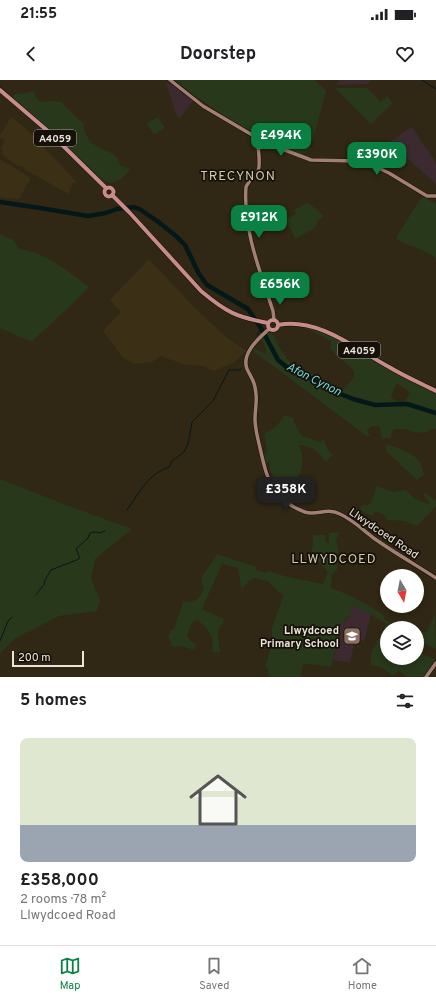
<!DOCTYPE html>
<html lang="en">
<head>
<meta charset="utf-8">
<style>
	body { margin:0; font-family:Overpass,sans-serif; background:#f2f2f2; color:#202124; height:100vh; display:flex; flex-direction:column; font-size:15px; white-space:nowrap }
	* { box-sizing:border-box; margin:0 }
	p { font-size:13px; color:#757577 }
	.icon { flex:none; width:22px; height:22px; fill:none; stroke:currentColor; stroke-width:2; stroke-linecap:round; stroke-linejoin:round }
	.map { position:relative; height:597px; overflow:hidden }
	.details { display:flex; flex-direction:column; background:#fff; flex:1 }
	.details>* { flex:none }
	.needle { width:26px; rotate:170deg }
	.controls { position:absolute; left:380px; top:489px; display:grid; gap:8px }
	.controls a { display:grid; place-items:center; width:44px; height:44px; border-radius:50%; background:#fff; box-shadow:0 2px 6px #0003; font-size:20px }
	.scale { position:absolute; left:12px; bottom:10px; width:72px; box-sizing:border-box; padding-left:4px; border:2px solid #eae4d9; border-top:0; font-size:11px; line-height:14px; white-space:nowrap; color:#eae4d9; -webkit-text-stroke:3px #151109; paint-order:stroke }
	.price { position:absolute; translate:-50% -34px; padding:0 9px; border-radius:8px; background:#0b8043; color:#fff; font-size:13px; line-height:26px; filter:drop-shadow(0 1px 2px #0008) }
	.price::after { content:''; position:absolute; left:50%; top:24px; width:12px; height:9px; margin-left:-6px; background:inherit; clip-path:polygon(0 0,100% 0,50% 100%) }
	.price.current { background:#222; color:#fff }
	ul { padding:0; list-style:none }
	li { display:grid; align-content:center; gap:8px; height:212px; padding:0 20px }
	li+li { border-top:1px solid #e0e0e0 }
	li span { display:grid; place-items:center; height:124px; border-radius:8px; color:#555 }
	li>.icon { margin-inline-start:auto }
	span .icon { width:72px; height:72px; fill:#fffc; stroke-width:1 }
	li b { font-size:17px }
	h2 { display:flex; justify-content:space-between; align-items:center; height:48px; padding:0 20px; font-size:17px }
	.status { display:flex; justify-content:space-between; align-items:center; height:28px; padding:0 20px; background:#fff; direction:ltr }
	.status svg { height:11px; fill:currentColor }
	header { display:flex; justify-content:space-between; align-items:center; height:52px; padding:0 20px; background:#fff; font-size:18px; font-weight:700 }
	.dock { display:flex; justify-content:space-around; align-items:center; height:56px; border-top:1px solid #e0e0e0; background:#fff; font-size:11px; color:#757577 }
	.dock a { display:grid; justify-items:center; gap:2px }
	.dock .current { color:#0b8043 }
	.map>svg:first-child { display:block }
	.built { fill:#3b2f15 }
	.education { fill:#3c2a30 }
	.green { fill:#28381a; fill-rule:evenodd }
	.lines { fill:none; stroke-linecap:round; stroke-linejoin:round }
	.stream { stroke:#04181a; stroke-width:1 }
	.river { stroke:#04181a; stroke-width:4.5 }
	.secondary-casing { stroke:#181001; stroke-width:4.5 }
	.primary-casing { stroke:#181001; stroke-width:5 }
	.secondary { stroke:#a27f74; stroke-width:3.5 }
	.primary { stroke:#c78b8b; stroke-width:4 }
	.labels { text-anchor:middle; stroke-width:3.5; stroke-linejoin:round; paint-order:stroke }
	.shield { fill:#151109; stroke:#aaa59b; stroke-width:1 }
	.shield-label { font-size:10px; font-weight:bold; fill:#eae4d9 }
	.street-label { font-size:11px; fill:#eae4d9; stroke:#151109 }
	.poi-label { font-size:11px; font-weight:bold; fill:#eae4d9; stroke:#151109; text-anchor:end }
	.water-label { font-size:12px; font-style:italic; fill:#6cd7df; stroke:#151109 }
	.quarter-label { font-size:13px; letter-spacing:1px; fill:#d5c9b2; stroke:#151109 }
</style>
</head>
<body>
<div class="status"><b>21:55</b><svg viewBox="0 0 49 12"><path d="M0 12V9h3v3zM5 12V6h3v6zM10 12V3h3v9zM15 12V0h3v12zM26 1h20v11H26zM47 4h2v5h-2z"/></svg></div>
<header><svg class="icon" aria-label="back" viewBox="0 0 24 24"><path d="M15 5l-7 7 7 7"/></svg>Doorstep<svg class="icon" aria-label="heart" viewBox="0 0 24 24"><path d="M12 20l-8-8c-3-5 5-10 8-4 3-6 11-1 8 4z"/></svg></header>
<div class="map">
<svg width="436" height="597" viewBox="0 0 436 597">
	<rect width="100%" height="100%" fill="#302714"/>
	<!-- built -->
	<g class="built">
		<polygon points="11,37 22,45 59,83 77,103 73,103 68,114 26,90 22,86 18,86 8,79 2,74 3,71 1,69 5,61 0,58 0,55"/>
		<polygon points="0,79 31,98 19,119 0,118"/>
		<polygon points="149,179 192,225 226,257 247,271 234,282 214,291 203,286 185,285 161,276 152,282 135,284 123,278 103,251 121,232 110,220"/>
	</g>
	<!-- education -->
	<g class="education">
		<polygon points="340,0 371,0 367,4 336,5"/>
		<polygon points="166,3 173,5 194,20 179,39 176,34"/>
		<polygon points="412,47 436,83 436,104 389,62"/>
		<polygon points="352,525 371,534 364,561 355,559 350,583 333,580 341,543 348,538 351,533"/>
	</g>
	<!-- green -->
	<g class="green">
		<path d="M175,0H315L326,11L313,60L305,58L303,64L311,68L305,73L301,74C255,56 213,31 175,0Z"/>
		<polygon points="335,8 367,8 381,22 387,16 393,23 371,44"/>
		<path d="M33,11L40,22L51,21L61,22L85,45L83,47L90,62L101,69L114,74L117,78L121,86L128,88L130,90C122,99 114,107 103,100L58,58L12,17L15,14L26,13Z"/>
		<polygon points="158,37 165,48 154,55 147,43"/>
		<polygon points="422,116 436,124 436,178 428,173 397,160 397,156"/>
		<polygon points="307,123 317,129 323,136 317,142 316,147 296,159 285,139 296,134 294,130"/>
		<path d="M0,154L13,160L19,169C45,172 68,191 89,207L66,230L31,262L0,248Z"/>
		<path d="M302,247C333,252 359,273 386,288C402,298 419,305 436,313V349H431L424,353L413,352L406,349H394L392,352L391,358H382L380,348L378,346H371L367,351L370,355L368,357L253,271L254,268L265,274C267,269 265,263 260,259L269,253H272L281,270L291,284L305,290L343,310L354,297V291L330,269L331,261L312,251ZM397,303L410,312L405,322C399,322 393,322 391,315Z"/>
		<path d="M284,335L293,338L296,346L302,356L320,362L324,359L327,368L332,375L326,382C320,373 311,365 299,365C300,368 302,372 302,375C304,386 299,399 292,407L274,398L270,389L269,380L266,385L264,375L267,371L264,353C273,351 280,343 284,335Z"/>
		<path d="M390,365C407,372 421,374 424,395L417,400L386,371V366Z"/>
		<polygon points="0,399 69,426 132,449 95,479 91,499 100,520 97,531 59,536 14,559 0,573"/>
		<polygon points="377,406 393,412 406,410 414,418 428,424 430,423 423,415 425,413 436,421 436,427 435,427 417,446 405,441 387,440 384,435 376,431 371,436 359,429 361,426 368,425 371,422"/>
		<path d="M339,452L336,461L338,468L337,490L332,494L331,508C351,515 368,524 385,536L384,539L400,548H387V578H417V571L436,580L424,597H406L399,591L393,596L381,587L371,585C368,568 382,558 386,543L353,525C350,537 349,536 341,543L331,587L307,584L303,585L301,597H269L268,589L265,587L272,564V548L283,516V514L278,512L269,502L255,498L249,501L243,508H241L238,488L222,484L202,529L224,539L223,544C214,549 220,563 220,573L212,571C215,557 208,548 197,540L192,543L187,555L189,559L196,565L194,570L182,566L173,567L168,557L171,550L174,549L183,522C196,522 198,520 204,509L201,502L202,497L217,474L256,487V490L266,493L268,491L288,497L323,504L328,492L317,480L310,475L313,465V455H325V461L328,463L329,462V453Z"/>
		<polygon points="435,533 436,569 420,562 417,566 417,550 426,553"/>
	</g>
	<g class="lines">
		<!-- stream -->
		<g class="stream">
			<polyline points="422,0 436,9"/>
			<polyline points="257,255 261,248"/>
			<path d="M127,430C139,413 148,394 169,387L172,381L184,372L188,364L192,342L213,321L229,290H240L242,288"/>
			<polyline points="36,515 41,508 44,505 45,500 51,490 79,479 79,476 76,469 88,458 90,453 96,452 100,453 105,451"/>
			<polyline points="0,561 8,541 12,537"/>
		</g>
		<!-- river -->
		<polyline class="river" points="0,122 40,128 88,136 106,133 117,129 134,127 141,130 157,141 176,156 185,165 199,194 207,205 248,229 261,248 278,280 290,290 322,303 338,313 353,319 375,325 407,324 436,333"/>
		<defs>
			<g id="secondary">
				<polyline points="170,0 203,26 264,62 311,80 356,81 368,83 389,93 427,116 436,116"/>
				<path d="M257,58C258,66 261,84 258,91C255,97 249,100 246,107C243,150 260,191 273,231L274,240"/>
				<path d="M269,249C259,258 241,273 247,289C252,299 255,302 256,314C257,322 255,330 255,339C255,349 258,359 260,368C267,399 272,420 305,432C317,436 326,427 340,434C353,440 363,450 375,459C395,473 416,485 436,498"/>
				<polyline points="426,597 436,583"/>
			</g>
			<g id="primary">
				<polyline points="0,10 49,52 106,108"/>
				<circle cx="109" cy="112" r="4.5"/>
				<path d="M112,115L129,132L201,211C226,232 236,237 268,243"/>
				<circle cx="273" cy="245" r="5"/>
				<path d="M278,245C318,237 356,269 389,287C404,296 420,303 436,311"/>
			</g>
		</defs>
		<!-- secondary casing -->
		<use href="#secondary" class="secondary-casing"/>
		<!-- primary casing -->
		<use href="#primary" class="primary-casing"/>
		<!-- secondary -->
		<use href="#secondary" class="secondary"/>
		<!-- primary -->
		<use href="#primary" class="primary"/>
	</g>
	<!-- icons -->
	<defs>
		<symbol id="school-square" viewBox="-11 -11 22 22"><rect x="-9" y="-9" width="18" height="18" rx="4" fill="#8d6e63" stroke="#151109"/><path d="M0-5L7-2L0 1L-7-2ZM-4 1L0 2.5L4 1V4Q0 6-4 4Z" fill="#fff"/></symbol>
	</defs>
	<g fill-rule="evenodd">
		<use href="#school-square" x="342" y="546" width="20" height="20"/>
	</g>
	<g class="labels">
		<!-- shield labels -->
		<g class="shield">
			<rect x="34" y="50" width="42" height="16" rx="3"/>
			<rect x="338" y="262" width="42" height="16" rx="3"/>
		</g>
		<g class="shield-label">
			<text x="55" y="62">A4059</text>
			<text x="359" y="274">A4059</text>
		</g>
		<!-- street labels -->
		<g class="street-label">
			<text transform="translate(384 453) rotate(34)" y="4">Llwydcoed Road</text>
		</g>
		<!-- poi labels -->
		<g class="poi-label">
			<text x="339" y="554">Llwydcoed<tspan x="339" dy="13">Primary School</tspan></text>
		</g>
		<!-- water labels -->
		<g class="water-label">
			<text transform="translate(314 299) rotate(27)" y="4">Afon Cynon</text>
		</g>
		<!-- quarter labels -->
		<g class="quarter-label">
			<text x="238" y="100">TRECYNON</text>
			<text x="334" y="483">LLWYDCOED</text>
		</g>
	</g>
</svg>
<div class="controls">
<a><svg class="needle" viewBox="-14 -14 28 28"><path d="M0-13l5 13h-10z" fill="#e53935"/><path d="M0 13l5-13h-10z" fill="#757577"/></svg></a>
<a><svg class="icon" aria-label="layers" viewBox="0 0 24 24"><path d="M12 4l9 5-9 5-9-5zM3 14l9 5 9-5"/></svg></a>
</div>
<div class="scale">200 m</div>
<b class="price" style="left:281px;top:77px">£494K</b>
<b class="price" style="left:377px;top:96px">£390K</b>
<b class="price" style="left:259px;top:159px">£912K</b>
<b class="price" style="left:280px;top:226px">£656K</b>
<b class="price current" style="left:286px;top:431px">£358K</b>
</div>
<section class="details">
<h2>5 homes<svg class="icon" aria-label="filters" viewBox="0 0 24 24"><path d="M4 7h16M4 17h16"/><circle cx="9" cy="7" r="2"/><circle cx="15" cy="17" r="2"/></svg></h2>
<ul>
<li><span style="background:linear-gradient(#dfe7d0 70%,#9aa5b1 0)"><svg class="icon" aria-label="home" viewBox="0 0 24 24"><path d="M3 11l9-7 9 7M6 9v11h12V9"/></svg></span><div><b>£358,000</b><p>2 rooms · 78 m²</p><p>Llwydcoed Road</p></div></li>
</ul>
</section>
<nav class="dock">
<a class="current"><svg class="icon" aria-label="map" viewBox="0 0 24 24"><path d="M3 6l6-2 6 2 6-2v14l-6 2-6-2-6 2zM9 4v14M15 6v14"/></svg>Map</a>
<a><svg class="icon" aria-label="saved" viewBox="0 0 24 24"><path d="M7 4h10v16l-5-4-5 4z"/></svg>Saved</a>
<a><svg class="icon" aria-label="home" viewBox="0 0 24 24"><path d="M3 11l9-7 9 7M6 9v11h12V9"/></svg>Home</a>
</nav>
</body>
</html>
